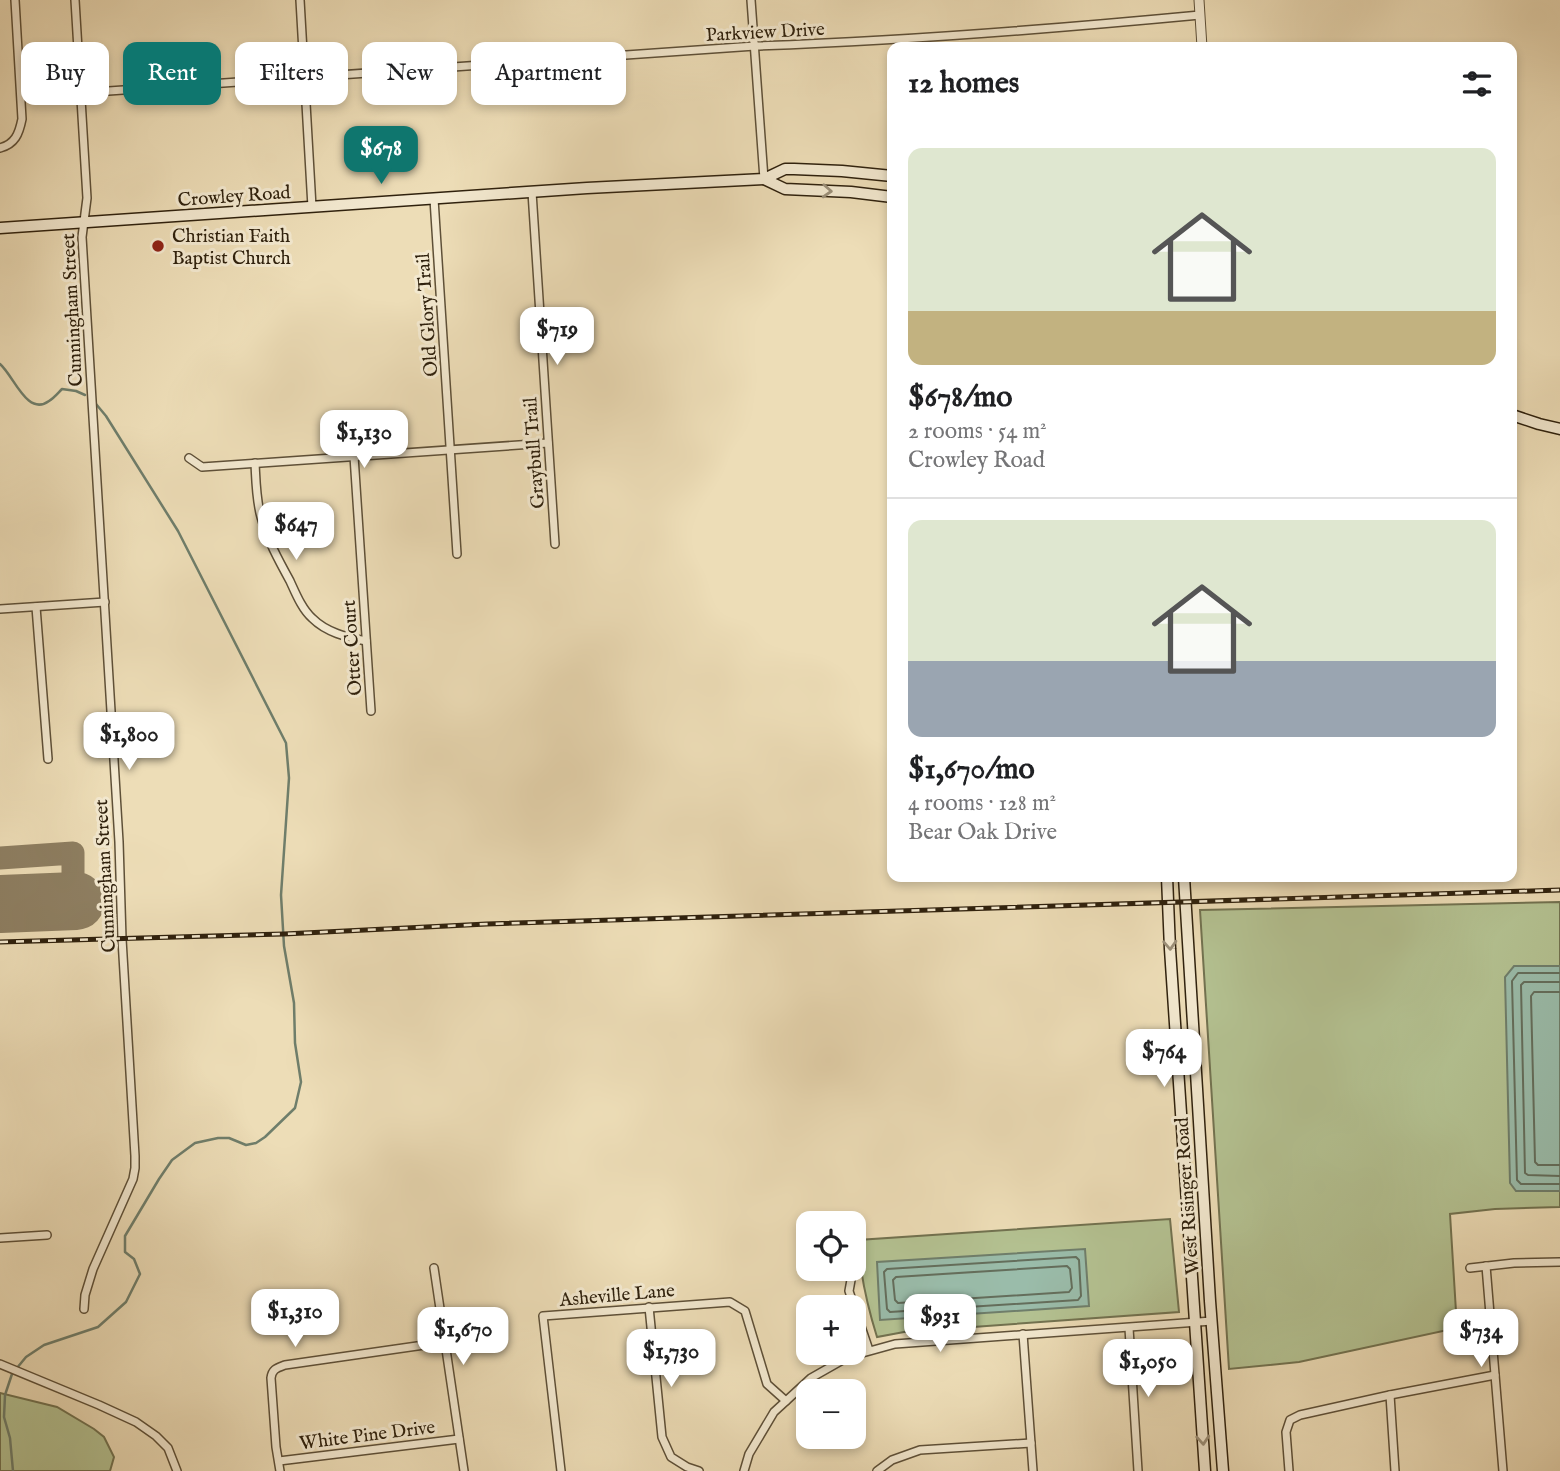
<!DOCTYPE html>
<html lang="en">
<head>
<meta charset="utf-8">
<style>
	body { margin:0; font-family:"IM FELL English",serif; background:#f6f6f6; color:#202124; height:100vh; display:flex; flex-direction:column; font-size:26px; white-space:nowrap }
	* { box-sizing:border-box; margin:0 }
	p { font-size:23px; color:#757577 }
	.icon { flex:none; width:38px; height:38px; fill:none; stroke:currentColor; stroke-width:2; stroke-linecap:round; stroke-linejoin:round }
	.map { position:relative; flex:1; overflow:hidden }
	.panel { position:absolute; left:887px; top:42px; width:630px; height:840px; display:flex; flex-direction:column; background:#fff; border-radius:14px; box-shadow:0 4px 10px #0003 }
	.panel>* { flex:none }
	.top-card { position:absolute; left:21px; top:42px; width:665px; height:63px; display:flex; gap:14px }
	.controls { position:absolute; left:796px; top:1211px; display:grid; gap:14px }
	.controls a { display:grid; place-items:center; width:70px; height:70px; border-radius:14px; background:#fff; box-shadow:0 4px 10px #0003; font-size:35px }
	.price { position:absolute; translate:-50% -60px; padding:0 16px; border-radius:14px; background:#fff; color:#222; font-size:23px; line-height:46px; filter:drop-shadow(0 2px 4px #0008) }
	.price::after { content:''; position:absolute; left:50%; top:42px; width:21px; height:16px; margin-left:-10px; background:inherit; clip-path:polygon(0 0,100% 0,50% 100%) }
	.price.selected { background:#0f766e; color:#fff }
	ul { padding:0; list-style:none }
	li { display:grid; align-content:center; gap:14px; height:371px; padding:0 21px }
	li+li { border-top:2px solid #e0e0e0 }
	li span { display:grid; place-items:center; height:217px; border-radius:14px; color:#555 }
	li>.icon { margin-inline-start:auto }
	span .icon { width:126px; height:126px; fill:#fffc; stroke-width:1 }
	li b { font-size:30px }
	h2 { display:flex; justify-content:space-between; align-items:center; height:84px; padding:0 21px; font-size:30px }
	.chip { padding:0 24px; border-radius:14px; background:#fff; box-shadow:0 4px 10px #0003; font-size:24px; line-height:63px }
	.chip.selected { background:#0f766e; color:#fff }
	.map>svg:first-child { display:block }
	.green { fill:#b4c292; stroke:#727250; stroke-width:2 }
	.water { fill:#9abcaa; stroke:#6f7e6b; stroke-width:2 }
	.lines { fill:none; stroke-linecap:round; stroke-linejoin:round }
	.shore { stroke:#646e5c; stroke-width:2 }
	.stream { stroke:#6f7e6b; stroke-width:2.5 }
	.taxiway { stroke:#8e7f62; stroke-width:23 }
	.runway { stroke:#8e7f62; stroke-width:58 }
	.minor-casing { stroke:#5e5038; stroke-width:10 }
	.tertiary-casing { stroke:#5e5038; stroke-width:11 }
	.secondary-casing { stroke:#2f210d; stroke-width:13 }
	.minor { stroke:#f3e9d0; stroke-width:7 }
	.tertiary { stroke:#f3e9d0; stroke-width:9 }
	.secondary { stroke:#f3e9d0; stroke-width:10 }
	.rail-casing { stroke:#2f210d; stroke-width:5 }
	.rail { stroke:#f3e9d0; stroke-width:2.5; stroke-dasharray:8; stroke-linecap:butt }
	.oneway { stroke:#9b8f78 }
	.poi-dot { fill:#8f2418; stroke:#f3e9d0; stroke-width:2.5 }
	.labels { text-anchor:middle; stroke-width:6; stroke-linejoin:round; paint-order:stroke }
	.street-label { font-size:19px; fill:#2f210d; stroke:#f3e9d0 }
	.poi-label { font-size:19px; fill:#2f210d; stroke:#f3e9d0; text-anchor:start }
</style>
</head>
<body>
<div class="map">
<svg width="1560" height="1471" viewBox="0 0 1560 1471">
	<rect width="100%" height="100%" fill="#edddb7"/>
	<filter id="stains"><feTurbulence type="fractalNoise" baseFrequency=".00286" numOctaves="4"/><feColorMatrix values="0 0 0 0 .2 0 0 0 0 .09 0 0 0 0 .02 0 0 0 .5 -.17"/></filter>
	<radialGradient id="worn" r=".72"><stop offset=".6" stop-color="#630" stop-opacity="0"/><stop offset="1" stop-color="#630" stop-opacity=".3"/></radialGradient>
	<!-- green -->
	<g class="green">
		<polygon points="1560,902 1560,1207 1495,1209 1450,1214 1457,1328 1299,1362 1229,1369 1200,910"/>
		<path d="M1170,1219L1179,1312L904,1332L877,1337C867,1305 860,1274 858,1240Z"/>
		<polygon points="0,1393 57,1407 94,1429 104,1437 114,1457 110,1471 0,1471"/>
	</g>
	<!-- water -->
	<g class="water">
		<polygon points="1514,966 1560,966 1560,1191 1516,1191 1510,1183 1505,977"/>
		<polygon points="1085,1249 1089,1306 880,1320 877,1262"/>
	</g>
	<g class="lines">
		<!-- shore -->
		<g class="shore">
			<polyline points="1560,973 1518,973 1512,981 1517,1180 1521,1184 1560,1184"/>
			<polyline points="1560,982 1524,982 1521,985 1525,1173 1528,1175 1560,1176"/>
			<polyline points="1560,992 1534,992 1531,996 1535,1162 1538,1165 1560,1165"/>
			<polygon points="1076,1257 1079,1260 1081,1296 1078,1300 890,1312 887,1309 884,1272 887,1269"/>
			<polygon points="1067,1266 1070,1269 1072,1288 1069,1292 898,1303 895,1300 893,1280 896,1277"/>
		</g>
		<!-- stream -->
		<g class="stream">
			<path d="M0,364C14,376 27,417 49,401C54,398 58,393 62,389L76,391L85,395"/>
			<polyline points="13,1471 10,1438 4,1417 5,1395 12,1374 26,1357 44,1345 98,1327 126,1302 140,1274 134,1259 125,1252 125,1236 159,1179 172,1160 195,1143 218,1138 229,1138 246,1145 256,1143 265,1137 295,1108 301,1082 295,1043 294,1003 284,946 281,895 289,778 286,743 178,531 106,416 96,404"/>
		</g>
		<!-- taxiway -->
		<polyline class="taxiway" points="0,858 73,853 73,901"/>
		<!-- runway -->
		<polyline class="runway" points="0,904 76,901"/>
		<defs>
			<g id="minor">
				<polyline points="75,0 87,198 82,237 119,842 122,939 135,1156 135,1168 133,1179 93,1269 85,1295 84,1309"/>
				<polyline points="300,0 312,207"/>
				<polyline points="751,0 764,179"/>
				<path d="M80,93L755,46C904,41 1052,29 1200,15"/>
				<path d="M0,148C15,144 19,134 22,119L15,0"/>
				<polyline points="532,192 555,544"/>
				<polyline points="434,199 457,554"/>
				<polyline points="354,456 371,711"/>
				<polyline points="189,458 202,467 548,443"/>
				<path d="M255,463C256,481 256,499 261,517C267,539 279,561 290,581C296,594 302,609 312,618C327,633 347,637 366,641"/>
				<polyline points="36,607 48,759"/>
				<polyline points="0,609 105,602"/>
				<polyline points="0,1238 47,1235"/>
				<polyline points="1486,1266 1503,1471"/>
				<polyline points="434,1268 464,1471"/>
				<polyline points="1470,1268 1514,1263 1560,1262"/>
				<polyline points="853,1269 849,1291 869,1350"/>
				<polyline points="649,1307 662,1437 671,1457 687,1467 699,1471"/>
				<polyline points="1129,1328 1138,1471"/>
				<polyline points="1023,1334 1033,1471"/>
				<polyline points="0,1364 99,1405 136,1422 156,1436 168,1448 177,1471"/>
				<polyline points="1390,1395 1395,1471"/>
				<polyline points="279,1461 459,1439"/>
				<path d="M280,1471L276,1447L271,1378C272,1369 277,1368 285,1365L445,1342"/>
				<polyline points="561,1471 543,1316 730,1302 745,1311 767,1384 786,1401"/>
				<polyline points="744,1471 749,1454 774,1412 811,1378 848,1357 895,1344 1212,1321"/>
				<polyline points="877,1471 892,1460 920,1450 1031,1443"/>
				<polyline points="1289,1471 1286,1432 1290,1420 1300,1415 1390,1395 1495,1375"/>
			</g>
			<polyline id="tertiary" points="1199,0 1202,47"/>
			<g id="secondary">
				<polyline points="764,179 785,189 851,192 892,197"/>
				<polyline points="0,228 587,188 764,179 785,169 794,169 842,171 892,176"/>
				<polyline points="1512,415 1539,424 1560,429"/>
				<polyline points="1167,877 1170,949 1205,1471"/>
				<polyline points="1184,877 1210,1301 1223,1471"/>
			</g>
		</defs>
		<!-- minor casing -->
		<use href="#minor" class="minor-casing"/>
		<!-- tertiary casing -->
		<use href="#tertiary" class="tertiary-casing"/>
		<!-- secondary casing -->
		<use href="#secondary" class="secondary-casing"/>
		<!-- minor -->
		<use href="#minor" class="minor"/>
		<!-- tertiary -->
		<use href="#tertiary" class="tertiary"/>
		<!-- secondary -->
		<use href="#secondary" class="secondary"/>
		<defs>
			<polyline id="rail" points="0,942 284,934 487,924 1560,890"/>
		</defs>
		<!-- rail casing -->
		<use href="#rail" class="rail-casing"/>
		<!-- rail -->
		<use href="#rail" class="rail"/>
	</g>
	<!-- one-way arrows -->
	<defs><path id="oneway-chevron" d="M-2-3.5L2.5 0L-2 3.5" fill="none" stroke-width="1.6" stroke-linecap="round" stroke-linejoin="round" transform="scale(1.75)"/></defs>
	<g class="oneway">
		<use href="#oneway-chevron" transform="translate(827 191) rotate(3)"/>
		<use href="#oneway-chevron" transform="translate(1170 945) rotate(87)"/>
		<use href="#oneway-chevron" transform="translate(1203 1440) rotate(86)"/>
	</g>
	<!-- markers -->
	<circle class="poi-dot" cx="158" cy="246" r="7"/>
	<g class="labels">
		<!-- street labels -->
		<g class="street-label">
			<text transform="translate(765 31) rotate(-3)" y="7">Parkview Drive</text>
			<text transform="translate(234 195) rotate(-4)" y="7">Crowley Road</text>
			<text transform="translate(71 310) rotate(-93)" y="7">Cunningham Street</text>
			<text transform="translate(426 315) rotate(-94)" y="7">Old Glory Trail</text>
			<text transform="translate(533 453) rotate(-94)" y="7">Graybull Trail</text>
			<text transform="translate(351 648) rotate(-94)" y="7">Otter Court</text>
			<text transform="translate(104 876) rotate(-93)" y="7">Cunningham Street</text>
			<text transform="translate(1186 1196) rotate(-94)" y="7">West Risinger Road</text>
			<text transform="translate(617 1294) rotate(-5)" y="7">Asheville Lane</text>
			<text transform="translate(367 1434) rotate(-7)" y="7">White Pine Drive</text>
		</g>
		<!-- poi labels -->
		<g class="poi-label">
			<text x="172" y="242">Christian Faith<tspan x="172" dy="22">Baptist Church</tspan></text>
		</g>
	</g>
	<rect width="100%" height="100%" filter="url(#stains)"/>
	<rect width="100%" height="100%" fill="url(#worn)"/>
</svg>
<div class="controls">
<a><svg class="icon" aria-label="locate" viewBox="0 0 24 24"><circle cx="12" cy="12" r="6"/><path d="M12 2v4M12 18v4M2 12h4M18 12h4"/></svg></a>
<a>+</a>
<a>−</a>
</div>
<b class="price selected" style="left:381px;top:186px">$678</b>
<b class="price" style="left:557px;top:367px">$719</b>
<b class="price" style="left:364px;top:470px">$1,130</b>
<b class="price" style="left:296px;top:562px">$647</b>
<b class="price" style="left:129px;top:772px">$1,800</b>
<b class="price" style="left:1164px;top:1089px">$764</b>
<b class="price" style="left:295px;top:1349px">$1,310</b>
<b class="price" style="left:940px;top:1354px">$931</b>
<b class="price" style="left:463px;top:1367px">$1,670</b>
<b class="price" style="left:1481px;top:1369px">$734</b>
<b class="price" style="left:671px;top:1389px">$1,730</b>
<b class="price" style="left:1148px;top:1399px">$1,050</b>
<div class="top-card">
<a class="chip">Buy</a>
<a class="chip selected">Rent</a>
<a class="chip">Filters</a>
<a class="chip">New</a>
<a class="chip">Apartment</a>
</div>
<section class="panel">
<h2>12 homes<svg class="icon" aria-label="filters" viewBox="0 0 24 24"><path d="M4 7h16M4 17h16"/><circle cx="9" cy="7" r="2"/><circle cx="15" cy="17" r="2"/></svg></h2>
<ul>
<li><span style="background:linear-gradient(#dfe7d0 75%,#c2b280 0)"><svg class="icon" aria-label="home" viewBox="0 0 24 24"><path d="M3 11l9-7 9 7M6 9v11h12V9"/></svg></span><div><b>$678/mo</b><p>2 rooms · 54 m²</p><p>Crowley Road</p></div></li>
<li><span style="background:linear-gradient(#dfe7d0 65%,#9aa5b1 0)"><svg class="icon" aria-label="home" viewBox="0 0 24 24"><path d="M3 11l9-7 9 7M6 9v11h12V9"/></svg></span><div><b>$1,670/mo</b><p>4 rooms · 128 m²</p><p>Bear Oak Drive</p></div></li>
</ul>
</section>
</div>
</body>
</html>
